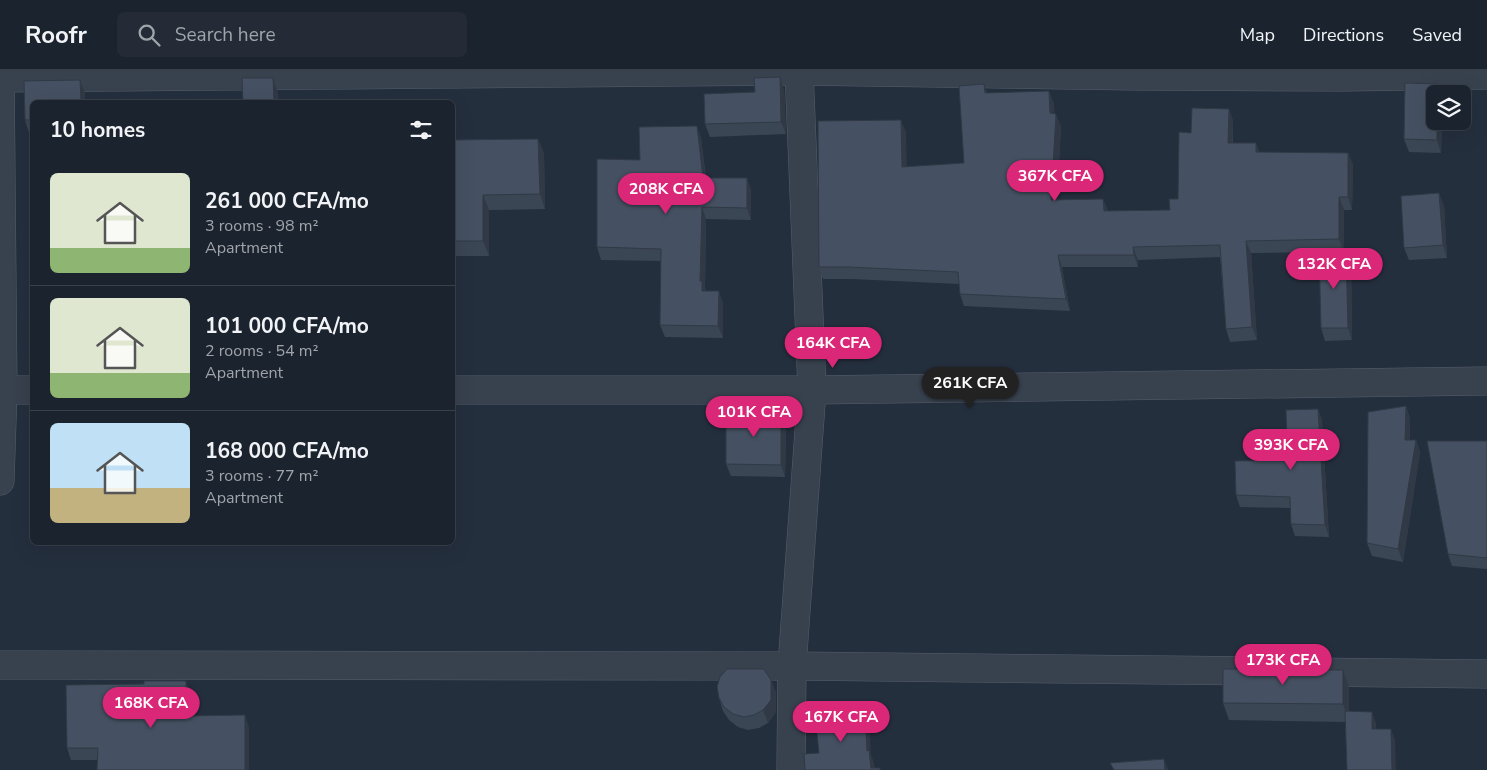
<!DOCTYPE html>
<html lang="en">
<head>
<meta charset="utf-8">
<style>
	body { margin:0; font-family:"Nunito Sans",sans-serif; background:#242b36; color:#f1f3f6; height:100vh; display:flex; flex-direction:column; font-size:19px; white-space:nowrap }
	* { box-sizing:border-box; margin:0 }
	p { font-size:16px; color:#a0a4aa }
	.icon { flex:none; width:28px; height:28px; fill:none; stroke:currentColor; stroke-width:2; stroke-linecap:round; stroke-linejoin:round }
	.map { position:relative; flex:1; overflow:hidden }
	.drawer { position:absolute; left:30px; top:30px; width:425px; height:445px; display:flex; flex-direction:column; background:#1b232e; border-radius:8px; box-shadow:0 5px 20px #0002,0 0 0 1px #39404a }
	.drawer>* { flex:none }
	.fabs { position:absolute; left:1426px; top:15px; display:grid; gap:10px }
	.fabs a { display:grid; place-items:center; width:45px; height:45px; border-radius:8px; background:#1b232e; box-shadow:0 5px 20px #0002,0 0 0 1px #39404a; font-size:25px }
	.price { position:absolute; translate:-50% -42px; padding:0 11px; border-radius:18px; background:#db2777; color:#fff; font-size:16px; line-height:32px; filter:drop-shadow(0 1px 2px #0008) }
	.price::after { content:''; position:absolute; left:50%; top:30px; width:15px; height:11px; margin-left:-8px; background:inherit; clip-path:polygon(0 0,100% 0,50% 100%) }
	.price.selected { background:#222; color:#fff }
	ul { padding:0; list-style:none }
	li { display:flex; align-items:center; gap:15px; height:125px; padding:0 20px }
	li+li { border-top:1px solid #39404a }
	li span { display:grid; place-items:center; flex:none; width:140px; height:100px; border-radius:8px; color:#555 }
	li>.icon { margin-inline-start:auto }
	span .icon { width:60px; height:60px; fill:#fffc; stroke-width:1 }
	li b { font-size:21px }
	h2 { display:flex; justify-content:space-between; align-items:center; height:60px; padding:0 20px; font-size:21px }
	header { display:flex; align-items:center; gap:30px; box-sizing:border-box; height:70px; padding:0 25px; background:#1b232e; border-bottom:1px solid #39404a }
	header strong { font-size:24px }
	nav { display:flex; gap:28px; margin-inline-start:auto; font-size:18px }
	.search { width:350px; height:45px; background:#242b36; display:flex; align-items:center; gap:12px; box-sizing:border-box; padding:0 18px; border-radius:8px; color:#a0a4aa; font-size:19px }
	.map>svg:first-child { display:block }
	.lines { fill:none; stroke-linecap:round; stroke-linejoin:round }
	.minor-casing { stroke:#565f6c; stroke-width:29 }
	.minor { stroke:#38414e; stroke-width:28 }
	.wall { fill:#3b4654 }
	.shaded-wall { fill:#303945 }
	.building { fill:#455162; stroke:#303945 }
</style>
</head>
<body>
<header>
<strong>Roofr</strong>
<div class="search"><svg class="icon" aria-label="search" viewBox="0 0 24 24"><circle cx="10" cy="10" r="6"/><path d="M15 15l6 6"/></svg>Search here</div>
<nav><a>Map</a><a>Directions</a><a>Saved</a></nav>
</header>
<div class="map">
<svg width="1487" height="700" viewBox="0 0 1487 700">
	<rect width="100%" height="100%" fill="#242f3e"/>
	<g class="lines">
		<defs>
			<g id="minor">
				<polyline points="0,8 799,1 1136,6 1342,7 1487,5"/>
				<polyline points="0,320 32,320"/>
				<polyline points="452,320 812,320 1487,311"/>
				<polyline points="0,411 3,320 0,0"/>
				<polyline points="0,595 792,596 1261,601"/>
				<polyline points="1306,602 1487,604"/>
				<polyline points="791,700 792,596 812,320 799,0"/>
			</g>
		</defs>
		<!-- minor casing -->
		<use href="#minor" class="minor-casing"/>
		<!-- minor -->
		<use href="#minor" class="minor"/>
	</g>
	<!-- wall -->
	<g class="wall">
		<polygon points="80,10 85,23 85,32 32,32 32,63 29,63 25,50 24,11"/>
		<polygon points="1437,14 1441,24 1435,24 1435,51 1442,51 1441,83 1409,82 1404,69"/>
		<polygon points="784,20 786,64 710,67 705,54"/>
		<polygon points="988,23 1054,33 1054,44 1061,56 1057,130 1103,129 1108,141 1170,140 1178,129 1191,63 1229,39 1233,51 1233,73 1260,82 1348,83 1353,95 1352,140 1344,140 1344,181 1351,193 1352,270 1325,271 1321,258 1319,182 1251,183 1257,270 1230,272 1226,259 1220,187 1138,190 1138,197 1062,197 1070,241 964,236 960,224 959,214 852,209 823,209 819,197 906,62 906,97 964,93"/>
		<polygon points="701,68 706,108 747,108 751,120 751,150 706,149 705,218 706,221 723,233 723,268 665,267 660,255 661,191 601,190 597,177 640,90"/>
		<polygon points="538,69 544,84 545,139 489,140 489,186 452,186 452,70"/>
		<polygon points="1444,136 1447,188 1409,190 1404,178"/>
		<polygon points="1406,336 1410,349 1410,370 1416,370 1420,382 1403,492 1372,486 1367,473"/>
		<polygon points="1318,339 1322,351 1329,467 1295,466 1291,454 1290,438 1240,437 1236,425 1284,390 1287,370"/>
		<polygon points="781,342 786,354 785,407 731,406 726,394"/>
		<polygon points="1487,371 1487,499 1452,496 1448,484"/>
		<polygon points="1343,600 1349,618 1349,641 1376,653 1376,659 1395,670 1345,652 1229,650 1223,633"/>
		<polygon points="771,610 776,623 776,642 768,653 759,658 748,660 738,657 729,650 723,641 719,628"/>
		<polygon points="190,623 190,646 249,657 98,690 71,690 67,678"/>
	</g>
	<!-- shaded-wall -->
	<g class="shaded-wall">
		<polygon points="780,7 784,20 786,64 781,52"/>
		<polygon points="273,8 278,23 279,32 274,32"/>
		<polygon points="80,10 85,23 85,32 81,32"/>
		<polygon points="984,14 989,27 985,23"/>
		<polygon points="1437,14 1441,24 1437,24"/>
		<polygon points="1049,21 1054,33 1055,56 1050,43"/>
		<polygon points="1229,39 1233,51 1232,85 1228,73"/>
		<polygon points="1056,44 1061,56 1056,143 1051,130"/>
		<polygon points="901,50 906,62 907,110 902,97"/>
		<polygon points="1437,51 1442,51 1441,83 1437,70"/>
		<polygon points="697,56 701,68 707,120 703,108"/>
		<polygon points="538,69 544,84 545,139 540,124"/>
		<polygon points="1256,73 1261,85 1256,82"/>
		<polygon points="1348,83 1353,95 1352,140 1348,127"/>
		<polygon points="747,108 751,120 751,150 747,138"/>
		<polygon points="1439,123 1444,136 1447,188 1443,175"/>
		<polygon points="483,125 489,140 489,186 483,171"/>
		<polygon points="1339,127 1344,140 1344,182 1339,169"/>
		<polygon points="1103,129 1108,142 1104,141"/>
		<polygon points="702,137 706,149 705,218 706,223 702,221 700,211"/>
		<polygon points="1246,171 1251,183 1257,270 1252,257"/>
		<polygon points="1133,177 1138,190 1138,197 1134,185"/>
		<polygon points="1346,181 1351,193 1352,270 1348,258"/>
		<polygon points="1058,185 1062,197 1070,241 1066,229"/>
		<polygon points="719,221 723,233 723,268 718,256"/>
		<polygon points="1406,336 1410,349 1410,382 1405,370"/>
		<polygon points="1318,339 1322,351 1329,467 1325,455"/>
		<polygon points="781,342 786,354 785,407 781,395"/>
		<polygon points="1416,370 1420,382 1403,492 1398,479"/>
		<polygon points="1343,600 1349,618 1349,652 1343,634"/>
		<polygon points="771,610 776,623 776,642 768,653 763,640"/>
		<polygon points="186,611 190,623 191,658 186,646"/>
		<polygon points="865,641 869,653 871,684 874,693 875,700 871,698 867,681"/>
		<polygon points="1372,642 1376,653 1376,670 1372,659"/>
		<polygon points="245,645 249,657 249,700 245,700"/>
		<polygon points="1391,659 1395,670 1396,700 1392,700"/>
		<polygon points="1164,689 1168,699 1168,700 1165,700"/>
	</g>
	<!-- building -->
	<g class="building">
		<polygon points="780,7 781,52 705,54 704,24 755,22 754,8"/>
		<polygon points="242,8 273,8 274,32 243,32"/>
		<polygon points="80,10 81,32 32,32 32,50 25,50 24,11"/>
		<polygon points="1405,13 1437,14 1437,24 1435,24 1435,51 1437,51 1437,70 1404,69"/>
		<polygon points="984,14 985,23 1049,21 1050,43 1056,44 1051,130 1103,129 1104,141 1170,140 1169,129 1178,129 1179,62 1191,63 1192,38 1229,39 1228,73 1256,73 1256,82 1348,83 1348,127 1339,127 1339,169 1246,171 1252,257 1226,259 1220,175 1133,177 1134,185 1058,185 1066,229 960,224 958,202 848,197 819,197 818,51 901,50 902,97 964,93 959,16"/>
		<polygon points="697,56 703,108 747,108 747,138 702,137 700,211 702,211 702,221 719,221 718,256 660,255 661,179 597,177 597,89 640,90 639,57"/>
		<polygon points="538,69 540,124 483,125 483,171 452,171 452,70"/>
		<polygon points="1439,123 1443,175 1404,178 1401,126"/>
		<polygon points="1319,181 1346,181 1348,258 1321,258"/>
		<polygon points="1406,336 1405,370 1416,370 1398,479 1367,473 1368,342"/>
		<polygon points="1318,339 1325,455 1291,454 1290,427 1236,425 1235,391 1284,390 1284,370 1287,370 1286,340"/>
		<polygon points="726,341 781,342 781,395 726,394"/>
		<polygon points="1427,371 1487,371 1487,488 1448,484"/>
		<polygon points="727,599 763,599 765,601 771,610 771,630 763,640 754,645 744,647 733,644 724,637 719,628 717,617 720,607"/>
		<polygon points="1223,599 1343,600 1343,634 1223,633"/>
		<polygon points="144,611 186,611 186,646 245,645 245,700 97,700 98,678 67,678 66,615 144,614"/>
		<polygon points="865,641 867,681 869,680 871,698 880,698 880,700 805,700 804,684 819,683 815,644"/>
		<polygon points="1345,641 1372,642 1372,659 1391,659 1392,700 1347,700"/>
		<polygon points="1164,689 1165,700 1114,700 1110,693"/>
	</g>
</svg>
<div class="fabs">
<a><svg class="icon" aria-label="layers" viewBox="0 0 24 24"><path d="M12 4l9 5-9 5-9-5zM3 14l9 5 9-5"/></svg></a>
</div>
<b class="price" style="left:1055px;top:132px">367K CFA</b>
<b class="price" style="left:666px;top:145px">208K CFA</b>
<b class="price" style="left:1334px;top:220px">132K CFA</b>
<b class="price" style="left:833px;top:299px">164K CFA</b>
<b class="price selected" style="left:970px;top:339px">261K CFA</b>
<b class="price" style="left:754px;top:368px">101K CFA</b>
<b class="price" style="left:1291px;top:401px">393K CFA</b>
<b class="price" style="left:1283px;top:616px">173K CFA</b>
<b class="price" style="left:151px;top:659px">168K CFA</b>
<b class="price" style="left:841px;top:673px">167K CFA</b>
<section class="drawer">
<h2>10 homes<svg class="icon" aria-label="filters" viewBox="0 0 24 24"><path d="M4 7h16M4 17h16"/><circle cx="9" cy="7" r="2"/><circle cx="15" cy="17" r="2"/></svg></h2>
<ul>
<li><span style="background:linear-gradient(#dfe7d0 75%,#8fb573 0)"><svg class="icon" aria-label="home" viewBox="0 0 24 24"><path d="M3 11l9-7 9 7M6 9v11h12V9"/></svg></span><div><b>261 000 CFA/mo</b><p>3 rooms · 98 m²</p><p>Apartment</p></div></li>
<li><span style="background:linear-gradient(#dfe7d0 75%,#8fb573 0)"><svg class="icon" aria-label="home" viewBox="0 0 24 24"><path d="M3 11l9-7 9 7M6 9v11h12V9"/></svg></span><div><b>101 000 CFA/mo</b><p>2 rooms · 54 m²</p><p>Apartment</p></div></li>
<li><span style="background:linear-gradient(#bfe0f5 65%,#c2b280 0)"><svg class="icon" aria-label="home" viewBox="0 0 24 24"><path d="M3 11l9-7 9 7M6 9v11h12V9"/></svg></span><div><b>168 000 CFA/mo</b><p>3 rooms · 77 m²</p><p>Apartment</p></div></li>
</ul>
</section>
</div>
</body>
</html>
